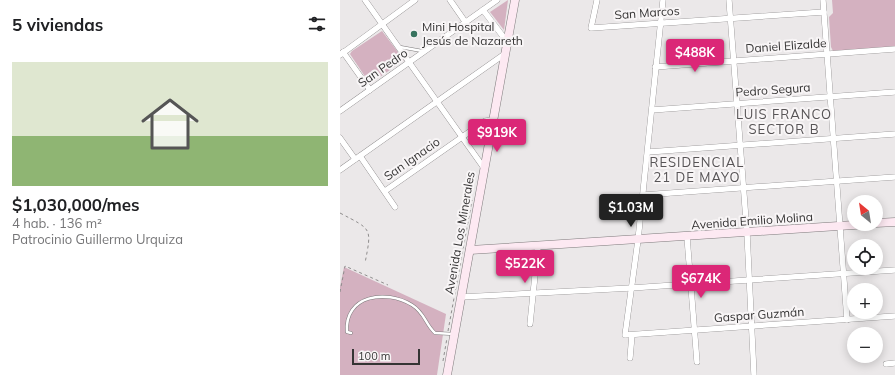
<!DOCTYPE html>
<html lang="es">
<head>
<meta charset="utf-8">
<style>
	body { margin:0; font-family:Mulish,sans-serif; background:#f6f6f6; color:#202124; height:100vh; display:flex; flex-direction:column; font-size:15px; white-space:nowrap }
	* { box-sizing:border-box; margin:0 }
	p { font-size:13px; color:#757577 }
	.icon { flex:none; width:22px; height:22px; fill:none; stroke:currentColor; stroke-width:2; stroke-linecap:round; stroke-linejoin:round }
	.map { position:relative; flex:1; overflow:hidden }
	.details { display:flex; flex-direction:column; background:#fff; width:340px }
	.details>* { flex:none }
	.needle { width:26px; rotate:330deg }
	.buttons { position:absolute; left:507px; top:195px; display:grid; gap:8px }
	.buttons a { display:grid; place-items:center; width:36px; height:36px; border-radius:50%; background:#fff; box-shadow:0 2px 10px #0003; font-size:20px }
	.scale { position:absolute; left:12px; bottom:10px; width:68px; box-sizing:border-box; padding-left:4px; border:2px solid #353434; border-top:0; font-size:11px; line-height:14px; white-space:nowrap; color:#353434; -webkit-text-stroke:3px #f8f5f6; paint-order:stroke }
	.price { position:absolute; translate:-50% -34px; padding:0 9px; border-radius:4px; background:#db2777; color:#fff; font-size:13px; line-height:26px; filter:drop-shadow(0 1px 2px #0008) }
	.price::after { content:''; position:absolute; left:50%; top:24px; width:12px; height:9px; margin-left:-6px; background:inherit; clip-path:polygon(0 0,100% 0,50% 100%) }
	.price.current { background:#222; color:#fff }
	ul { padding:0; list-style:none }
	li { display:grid; align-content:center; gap:8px; height:212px; padding:0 12px }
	li span { display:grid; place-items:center; height:124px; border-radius:0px; color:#555 }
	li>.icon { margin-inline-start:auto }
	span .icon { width:72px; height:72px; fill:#fffc; stroke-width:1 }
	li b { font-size:17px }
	h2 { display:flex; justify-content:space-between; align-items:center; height:48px; padding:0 12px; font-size:17px }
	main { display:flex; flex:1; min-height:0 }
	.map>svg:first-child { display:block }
	.green { fill:#d4b1c0 }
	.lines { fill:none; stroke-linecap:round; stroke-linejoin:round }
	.lane-casing { stroke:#7d7a7b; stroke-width:3.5 }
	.street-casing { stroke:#7d7a7b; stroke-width:6 }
	.secondary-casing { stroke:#7d7a7b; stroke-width:9 }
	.path { stroke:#8f8d8d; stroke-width:1; stroke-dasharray:3 3; stroke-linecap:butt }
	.lane { stroke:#fff; stroke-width:2.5 }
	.street { stroke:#fff; stroke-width:5.5 }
	.secondary { stroke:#fde9f2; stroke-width:8 }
	.poi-dot { fill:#38745f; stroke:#f8f5f6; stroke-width:1.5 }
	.labels { text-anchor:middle; stroke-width:4; stroke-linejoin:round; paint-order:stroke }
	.street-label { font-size:12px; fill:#353434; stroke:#f8f5f6 }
	.poi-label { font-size:12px; fill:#353434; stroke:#f8f5f6; text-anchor:start }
	.neighbourhood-label { font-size:13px; letter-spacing:1px; fill:#575456; stroke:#f8f5f6 }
</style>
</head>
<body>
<main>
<section class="details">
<h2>5 viviendas<svg class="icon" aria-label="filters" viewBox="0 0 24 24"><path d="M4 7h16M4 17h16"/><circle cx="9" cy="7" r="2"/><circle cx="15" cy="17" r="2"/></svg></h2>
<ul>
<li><span style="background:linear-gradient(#dfe7d0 60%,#8fb573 0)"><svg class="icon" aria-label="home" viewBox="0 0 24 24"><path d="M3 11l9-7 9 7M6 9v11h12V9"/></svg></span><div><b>$1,030,000/mes</b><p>4 hab. · 136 m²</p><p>Patrocinio Guillermo Urquiza</p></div></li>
</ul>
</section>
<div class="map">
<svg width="555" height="375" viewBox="0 0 555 375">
	<rect width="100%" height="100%" fill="#ebe8e9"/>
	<!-- green -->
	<g class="green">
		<polygon points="168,0 164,30 150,12"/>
		<polygon points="492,0 555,0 555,47 493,51 491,47 489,17 493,13"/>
		<polygon points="42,31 64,60 30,84 10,54 12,51"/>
		<polygon points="4,267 106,314 97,375 0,375 0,287"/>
	</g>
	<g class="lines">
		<defs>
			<g id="lane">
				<polyline points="60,47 82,51"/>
				<path d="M11,333L7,332C4,295 46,289 72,305C85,313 85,324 95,333L114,334"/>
			</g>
			<g id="street">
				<polyline points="25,0 144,168"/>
				<polyline points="110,0 126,23"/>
				<polyline points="257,0 251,28 484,12"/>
				<polyline points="323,0 298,240 285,335 555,316"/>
				<polyline points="389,0 407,233 414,375"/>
				<polyline points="483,0 507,320"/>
				<polyline points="143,10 168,43"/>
				<polyline points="3,52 30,90"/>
				<polyline points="0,55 75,0"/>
				<polyline points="315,67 555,49"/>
				<polyline points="312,110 555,92"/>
				<polyline points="0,111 157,0"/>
				<polyline points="0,138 15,159"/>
				<polyline points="308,152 555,134"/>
				<polyline points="20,156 55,207"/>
				<polyline points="0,170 166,53"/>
				<polyline points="45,191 145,121 153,120"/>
				<polyline points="303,195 555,177"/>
				<polyline points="347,237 357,362"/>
				<polyline points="121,297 291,288 555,270"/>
				<polyline points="190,324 198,246"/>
				<polyline points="290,358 292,335"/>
				<polyline points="546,364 555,363"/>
			</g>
			<g id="secondary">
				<polyline points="536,223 555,222"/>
				<polyline points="130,250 529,224"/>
				<polyline points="107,375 175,0"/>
			</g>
		</defs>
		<!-- lane casing -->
		<use href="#lane" class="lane-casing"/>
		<!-- street casing -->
		<use href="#street" class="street-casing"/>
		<!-- secondary casing -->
		<use href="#secondary" class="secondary-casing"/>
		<!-- path -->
		<g class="path">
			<path d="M0,213C32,230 32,227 25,263"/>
			<polyline points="0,292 5,266 48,285"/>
			<polyline points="108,331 132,200"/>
			<polyline points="103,361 107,338"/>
		</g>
		<!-- lane -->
		<use href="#lane" class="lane"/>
		<!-- street -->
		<use href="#street" class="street"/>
		<!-- secondary -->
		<use href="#secondary" class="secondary"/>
	</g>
	<!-- markers -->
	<circle class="poi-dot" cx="74" cy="34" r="4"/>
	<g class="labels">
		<!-- street labels -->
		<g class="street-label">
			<text transform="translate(307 13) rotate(-4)" y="4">San Marcos</text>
			<text transform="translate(446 46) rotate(-4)" y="4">Daniel Elizalde</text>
			<text transform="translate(43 68) rotate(-35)" y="4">San Pedro</text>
			<text transform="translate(433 90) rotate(-4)" y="4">Pedro Segura</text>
			<text transform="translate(72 159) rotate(-35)" y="4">San Ignacio</text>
			<text transform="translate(412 221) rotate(-4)" y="4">Avenida Emilio Molina</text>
			<text transform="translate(120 233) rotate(-80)" y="4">Avenida Los Minerales</text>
			<text transform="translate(419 315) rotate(-4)" y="4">Gaspar Guzmán</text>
		</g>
		<!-- poi labels -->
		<g class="poi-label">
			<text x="82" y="31">Mini Hospital<tspan x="82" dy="14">Jesús de Nazareth</tspan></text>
		</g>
		<!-- neighbourhood labels -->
		<g class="neighbourhood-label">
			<text x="444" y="119">LUIS FRANCO<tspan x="444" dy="15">SECTOR B</tspan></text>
			<text x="357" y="167">RESIDENCIAL<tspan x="357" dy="15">21 DE MAYO</tspan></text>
		</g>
	</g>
</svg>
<div class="buttons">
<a><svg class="needle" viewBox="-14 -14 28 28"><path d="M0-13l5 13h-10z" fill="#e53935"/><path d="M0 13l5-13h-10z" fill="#757577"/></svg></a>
<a><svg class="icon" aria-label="locate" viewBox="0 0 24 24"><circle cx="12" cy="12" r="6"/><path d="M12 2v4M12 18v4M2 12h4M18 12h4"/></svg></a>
<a>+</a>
<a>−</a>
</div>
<div class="scale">100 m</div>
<b class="price" style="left:355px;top:73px">$488K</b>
<b class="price" style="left:157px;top:153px">$919K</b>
<b class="price current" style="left:291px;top:228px">$1.03M</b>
<b class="price" style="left:185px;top:284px">$522K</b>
<b class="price" style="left:361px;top:299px">$674K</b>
</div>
</main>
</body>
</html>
